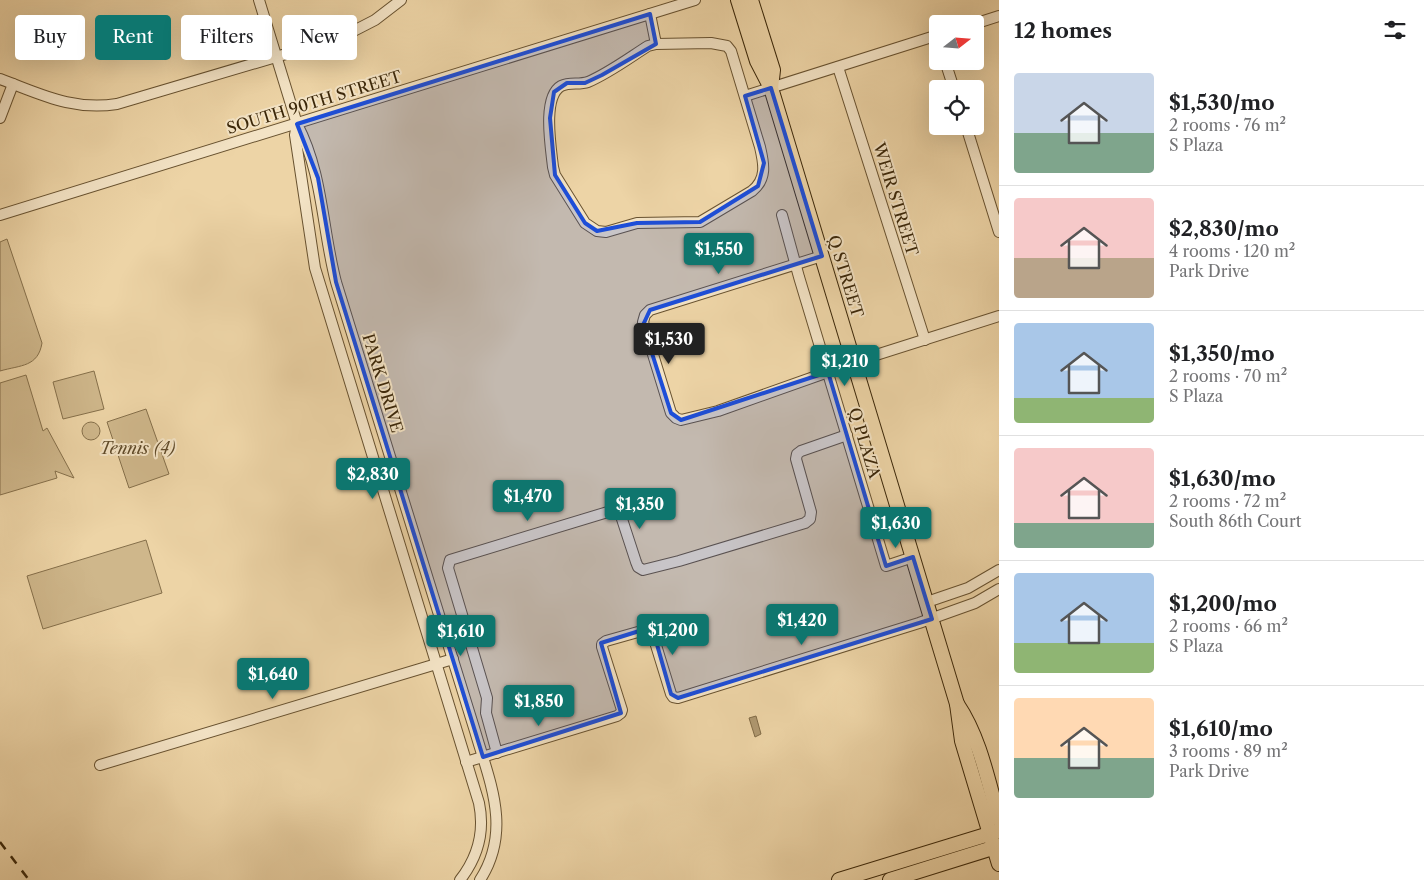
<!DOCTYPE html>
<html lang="en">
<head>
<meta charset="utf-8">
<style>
	body { margin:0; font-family:"Libre Caslon Text",serif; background:#f6f6f6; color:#202124; height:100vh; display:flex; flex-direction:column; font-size:19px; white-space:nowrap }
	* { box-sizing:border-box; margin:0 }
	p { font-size:16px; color:#757577 }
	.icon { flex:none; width:28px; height:28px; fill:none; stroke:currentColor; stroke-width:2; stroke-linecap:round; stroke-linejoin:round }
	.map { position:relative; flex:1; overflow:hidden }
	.side { display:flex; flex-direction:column; background:#fff; width:425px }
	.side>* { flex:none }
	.top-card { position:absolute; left:15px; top:15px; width:475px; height:45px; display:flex; gap:10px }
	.needle { width:32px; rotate:73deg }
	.controls { position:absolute; left:929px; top:15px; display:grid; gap:10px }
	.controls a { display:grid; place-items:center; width:55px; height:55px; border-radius:5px; background:#fff; box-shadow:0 5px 20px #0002; font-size:25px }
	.price { position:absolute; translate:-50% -42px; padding:0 11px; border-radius:5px; background:#0f766e; color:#fff; font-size:16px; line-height:32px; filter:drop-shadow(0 1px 2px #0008) }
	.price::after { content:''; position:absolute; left:50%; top:30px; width:15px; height:11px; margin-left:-8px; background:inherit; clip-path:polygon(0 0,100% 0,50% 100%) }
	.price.on { background:#222; color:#fff }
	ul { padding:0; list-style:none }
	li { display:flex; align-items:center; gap:15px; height:125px; padding:0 15px }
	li+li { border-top:1px solid #e0e0e0 }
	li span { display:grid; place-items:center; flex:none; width:140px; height:100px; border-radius:5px; color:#555 }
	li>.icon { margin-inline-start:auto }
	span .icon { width:60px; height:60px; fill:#fffc; stroke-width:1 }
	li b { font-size:21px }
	h2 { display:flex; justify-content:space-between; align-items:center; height:60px; padding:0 15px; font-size:21px }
	.pill { padding:0 18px; border-radius:5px; background:#fff; box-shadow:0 5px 20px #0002; font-size:18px; line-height:45px }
	.pill.on { background:#0f766e; color:#fff }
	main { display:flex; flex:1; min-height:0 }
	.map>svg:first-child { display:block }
	.green { fill:#cfb78b; stroke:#856f4a }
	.water { fill:#b09971; stroke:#816b47 }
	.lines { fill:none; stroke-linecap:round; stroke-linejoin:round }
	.minor-casing { stroke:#685230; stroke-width:12 }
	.major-casing { stroke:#3b2709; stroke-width:16 }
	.minor { stroke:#f3e3c5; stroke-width:10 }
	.major { stroke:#edd4a6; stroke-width:14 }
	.rail { stroke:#3b2709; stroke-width:2.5; stroke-dasharray:9 9; stroke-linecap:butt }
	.marked { fill:#1d4ed8; fill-opacity:0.2; stroke:#1d4ed8; stroke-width:4; stroke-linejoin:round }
	.labels { text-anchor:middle; stroke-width:4; stroke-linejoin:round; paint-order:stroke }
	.street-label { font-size:16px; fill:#3b2709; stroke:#f3e3c5 }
	.park-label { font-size:16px; font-style:italic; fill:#604b2a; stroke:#f3e3c5 }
</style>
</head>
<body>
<main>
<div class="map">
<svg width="999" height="880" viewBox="0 0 999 880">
	<rect width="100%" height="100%" fill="#edd4a6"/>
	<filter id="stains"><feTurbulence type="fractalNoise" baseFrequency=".004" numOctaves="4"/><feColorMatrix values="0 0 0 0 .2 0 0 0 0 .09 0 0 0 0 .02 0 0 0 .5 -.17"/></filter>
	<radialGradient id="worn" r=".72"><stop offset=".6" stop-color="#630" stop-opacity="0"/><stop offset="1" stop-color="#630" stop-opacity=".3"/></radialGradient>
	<!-- green -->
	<g class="green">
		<path d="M7,239L42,343C38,367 21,365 0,371V242Z"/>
		<polygon points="94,371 104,409 63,419 53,382"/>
		<polygon points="26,375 43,431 47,428 74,478 55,471 57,478 0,495 0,383"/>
		<polygon points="146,409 169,474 129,488 107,422"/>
		<circle cx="91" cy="431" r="9"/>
		<polygon points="146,540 162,593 43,629 27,576"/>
	</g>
	<!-- water -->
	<polygon class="water" points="756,716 761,734 755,737 749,718"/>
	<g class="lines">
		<defs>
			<g id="minor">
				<path d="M259,0L297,124C323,173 322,229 336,282L475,731C490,783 512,830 480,880"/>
				<path d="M650,14L656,44L648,46C629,58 609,73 588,82C579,85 570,82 561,86C542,97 551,148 553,167L555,175L585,223L597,231L606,232L637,223L700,222L752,191C767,179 764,164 760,147L731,51L727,46L711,43L656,44"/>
				<polyline points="974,24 999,16"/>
				<polyline points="945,61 954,89"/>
				<polyline points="838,67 925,340"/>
				<path d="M0,79C41,94 72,111 117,104L340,38L375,20L401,0"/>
				<polyline points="745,96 938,35"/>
				<polyline points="0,118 13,84"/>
				<path d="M297,124L295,135L315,268L479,803C485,832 478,857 460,880"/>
				<polyline points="966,126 999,232"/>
				<polyline points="0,215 695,0"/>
				<polyline points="782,215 799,277 886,566 913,557"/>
				<polyline points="822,256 650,310 645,315 643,322 671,413 676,418 681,420 718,411 828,372"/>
				<polyline points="854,362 999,316"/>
				<polyline points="927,602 968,588 999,570"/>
				<polyline points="497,753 486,713 487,698 448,568 450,560 611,511 616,511 620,513 636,562 638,567 643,570 679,561 805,523 810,519 811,512 796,459 797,454 801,451 847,435"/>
				<polyline points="466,762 617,716 621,713 622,710 602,647 602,644 606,641 645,630 651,629 671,694 673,697 678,698 919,623 975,603 999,589"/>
				<polyline points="100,765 453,659"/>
			</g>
			<g id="major">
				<polyline points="738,0 757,61 771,88 957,704 962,741 999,864"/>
				<polyline points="751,0 773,70 771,88"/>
				<path d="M957,704C980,738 988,781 999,820"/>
				<polyline points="839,880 999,831"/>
				<polyline points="890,880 999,846"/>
			</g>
		</defs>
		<!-- minor casing -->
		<use href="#minor" class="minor-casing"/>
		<!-- major casing -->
		<use href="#major" class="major-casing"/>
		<!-- minor -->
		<use href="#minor" class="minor"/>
		<!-- major -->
		<use href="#major" class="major"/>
		<!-- rail -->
		<polyline class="rail" points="0,842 29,880"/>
	</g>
	<!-- marked area -->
	<path class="marked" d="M650,14L656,44L602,75L585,83H567L554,92L550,118L555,175L585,223L597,231L637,223L700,222L758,186L764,163L745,96L771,88L822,256L650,310L643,325L671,413L681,420L828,372L886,566L913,557L932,619L678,698L671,694L652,627L601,643L621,713L483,757L336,282L318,178L297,124Z"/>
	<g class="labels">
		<!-- street labels -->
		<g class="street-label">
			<text transform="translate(314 102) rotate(-17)" y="6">SOUTH 90TH STREET</text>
			<text transform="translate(896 199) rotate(73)" y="6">WEIR STREET</text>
			<text transform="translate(846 276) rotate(73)" y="6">Q STREET</text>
			<text transform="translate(383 383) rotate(73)" y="6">PARK DRIVE</text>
			<text transform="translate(865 443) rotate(73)" y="6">Q PLAZA</text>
		</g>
		<!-- park labels -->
		<g class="park-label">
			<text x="138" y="454">Tennis (4)</text>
		</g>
	</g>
	<rect width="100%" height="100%" filter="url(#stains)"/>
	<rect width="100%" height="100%" fill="url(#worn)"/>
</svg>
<div class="controls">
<a><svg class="needle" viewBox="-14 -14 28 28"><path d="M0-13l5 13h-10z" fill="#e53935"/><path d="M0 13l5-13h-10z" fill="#757577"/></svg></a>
<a><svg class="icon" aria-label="locate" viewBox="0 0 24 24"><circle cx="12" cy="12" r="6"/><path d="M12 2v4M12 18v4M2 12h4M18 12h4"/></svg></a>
</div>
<b class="price" style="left:719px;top:275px">$1,550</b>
<b class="price on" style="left:669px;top:365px">$1,530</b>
<b class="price" style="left:845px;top:387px">$1,210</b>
<b class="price" style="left:373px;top:500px">$2,830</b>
<b class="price" style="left:528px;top:522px">$1,470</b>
<b class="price" style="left:640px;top:530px">$1,350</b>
<b class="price" style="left:896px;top:549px">$1,630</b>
<b class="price" style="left:802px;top:646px">$1,420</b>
<b class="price" style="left:673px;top:656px">$1,200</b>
<b class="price" style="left:461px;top:657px">$1,610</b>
<b class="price" style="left:273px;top:700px">$1,640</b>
<b class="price" style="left:539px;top:727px">$1,850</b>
<div class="top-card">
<a class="pill">Buy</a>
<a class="pill on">Rent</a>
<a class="pill">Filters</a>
<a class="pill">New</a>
</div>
</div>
<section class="side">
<h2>12 homes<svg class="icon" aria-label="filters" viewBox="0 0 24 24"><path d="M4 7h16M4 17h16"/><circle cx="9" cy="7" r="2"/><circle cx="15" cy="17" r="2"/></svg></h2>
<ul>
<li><span style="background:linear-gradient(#c9d6e8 60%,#7fa58c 0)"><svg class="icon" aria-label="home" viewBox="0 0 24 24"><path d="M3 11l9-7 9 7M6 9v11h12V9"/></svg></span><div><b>$1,530/mo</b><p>2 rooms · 76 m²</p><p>S Plaza</p></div></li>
<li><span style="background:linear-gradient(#f6c9c9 60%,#b9a48a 0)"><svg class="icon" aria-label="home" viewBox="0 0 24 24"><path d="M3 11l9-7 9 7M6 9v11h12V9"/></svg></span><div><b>$2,830/mo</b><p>4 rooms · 120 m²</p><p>Park Drive</p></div></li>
<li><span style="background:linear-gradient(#a9c7e8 75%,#8fb573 0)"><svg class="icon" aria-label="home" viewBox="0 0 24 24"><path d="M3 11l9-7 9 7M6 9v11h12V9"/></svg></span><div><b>$1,350/mo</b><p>2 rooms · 70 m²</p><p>S Plaza</p></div></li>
<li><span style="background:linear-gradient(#f6c9c9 75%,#7fa58c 0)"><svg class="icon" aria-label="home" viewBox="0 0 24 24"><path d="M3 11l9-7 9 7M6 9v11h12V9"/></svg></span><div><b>$1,630/mo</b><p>2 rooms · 72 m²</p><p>South 86th Court</p></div></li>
<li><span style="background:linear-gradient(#a9c7e8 70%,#8fb573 0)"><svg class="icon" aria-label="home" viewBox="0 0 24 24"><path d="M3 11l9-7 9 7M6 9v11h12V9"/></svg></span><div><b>$1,200/mo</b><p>2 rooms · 66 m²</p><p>S Plaza</p></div></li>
<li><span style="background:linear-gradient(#ffd9b3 60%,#7fa58c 0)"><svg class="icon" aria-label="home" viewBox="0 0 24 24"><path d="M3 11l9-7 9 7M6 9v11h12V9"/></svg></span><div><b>$1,610/mo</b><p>3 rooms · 89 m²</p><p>Park Drive</p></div></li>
</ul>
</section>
</main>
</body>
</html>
